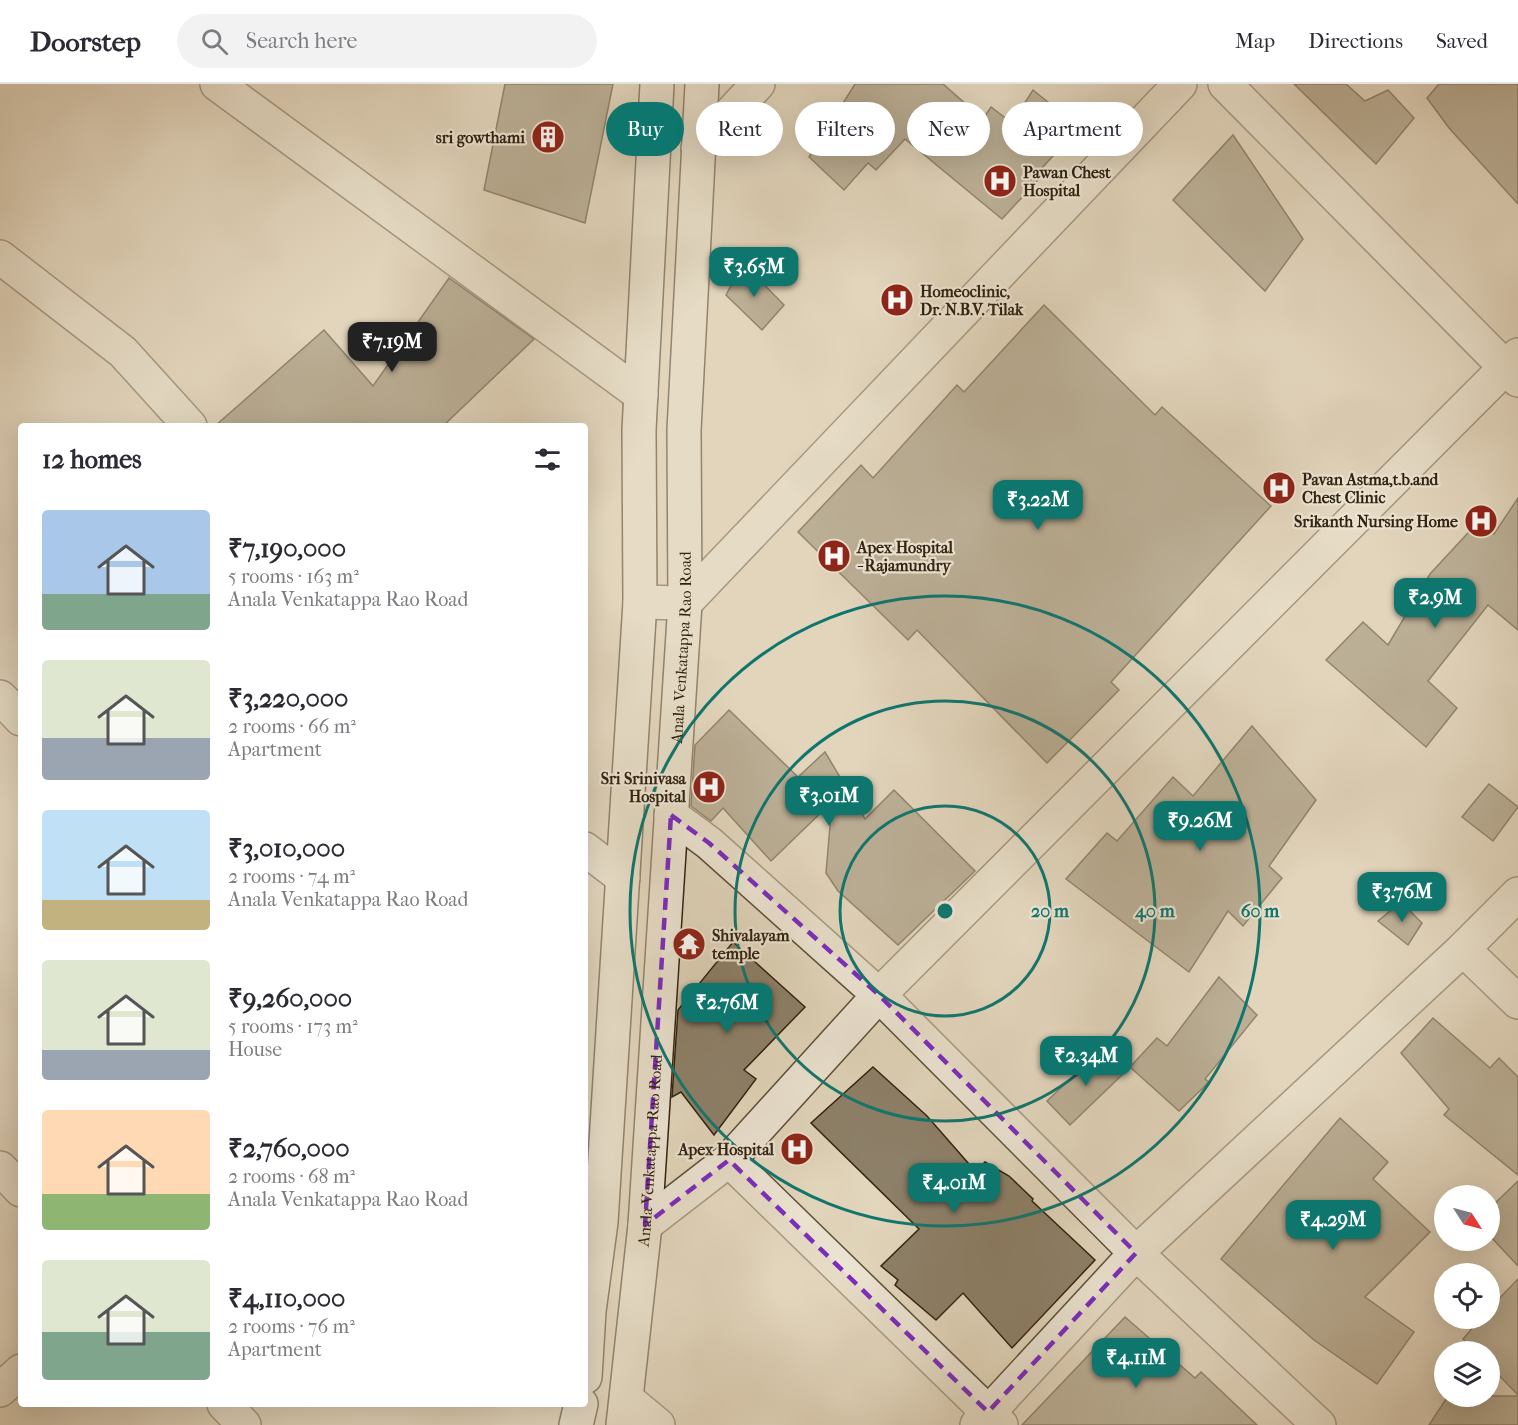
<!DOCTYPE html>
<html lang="en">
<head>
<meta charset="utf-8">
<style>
	body { margin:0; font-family:"IM FELL French Canon",serif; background:#f2f2f3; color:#2b2b33; height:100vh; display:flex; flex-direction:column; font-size:22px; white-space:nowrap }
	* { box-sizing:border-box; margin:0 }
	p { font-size:20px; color:#7c7c81 }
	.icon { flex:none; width:33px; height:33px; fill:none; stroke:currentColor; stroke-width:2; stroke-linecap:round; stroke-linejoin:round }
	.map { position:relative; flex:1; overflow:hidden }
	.drawer { position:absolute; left:18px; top:339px; width:570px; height:984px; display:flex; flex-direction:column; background:#fff; border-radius:6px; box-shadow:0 6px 24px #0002 }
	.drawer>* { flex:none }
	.guide { position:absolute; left:606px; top:18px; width:570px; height:54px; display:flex; gap:12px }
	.needle { width:39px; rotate:126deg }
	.controls { position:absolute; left:1434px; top:1101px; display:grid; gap:12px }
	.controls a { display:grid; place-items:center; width:66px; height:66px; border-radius:50%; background:#fff; box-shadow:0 6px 24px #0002; font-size:30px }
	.price { position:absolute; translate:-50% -51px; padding:0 14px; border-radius:12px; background:#0f766e; color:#fff; font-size:20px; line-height:39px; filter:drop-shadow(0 2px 3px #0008) }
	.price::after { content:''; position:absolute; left:50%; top:36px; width:18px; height:14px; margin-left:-9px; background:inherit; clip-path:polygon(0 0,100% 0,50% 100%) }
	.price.selected { background:#222; color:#fff }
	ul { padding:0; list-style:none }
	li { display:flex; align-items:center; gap:18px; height:150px; padding:0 24px }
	li span { display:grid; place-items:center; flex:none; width:168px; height:120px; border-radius:6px; color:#555 }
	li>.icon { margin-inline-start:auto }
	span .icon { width:72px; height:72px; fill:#fffc; stroke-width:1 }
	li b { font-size:26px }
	h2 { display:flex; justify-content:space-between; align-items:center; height:72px; padding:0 24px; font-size:26px }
	.chip { padding:0 21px; border-radius:27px; background:#fff; box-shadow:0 6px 24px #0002; font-size:21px; line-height:54px }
	.chip.selected { background:#0f766e; color:#fff }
	header { display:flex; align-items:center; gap:36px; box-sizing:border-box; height:84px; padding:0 30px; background:#fff; border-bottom:2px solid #e1e1e2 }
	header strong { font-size:28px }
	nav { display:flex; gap:33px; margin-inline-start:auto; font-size:21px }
	.search { width:420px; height:54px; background:#f2f2f3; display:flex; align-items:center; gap:15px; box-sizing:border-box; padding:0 21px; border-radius:33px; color:#7c7c81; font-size:22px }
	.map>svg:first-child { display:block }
	.building { fill:#8d8069; stroke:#31220f; stroke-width:1.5 }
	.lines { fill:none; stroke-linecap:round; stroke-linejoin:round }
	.minor-casing { stroke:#5d4f3a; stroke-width:36 }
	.tertiary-casing { stroke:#5d4f3a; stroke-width:36 }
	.secondary-casing { stroke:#31220f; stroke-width:36 }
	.minor { stroke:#ece4d3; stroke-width:33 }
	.tertiary { stroke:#ece4d3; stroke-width:33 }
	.secondary { stroke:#ece4d3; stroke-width:33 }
	.marked { fill:none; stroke:#7b2cbf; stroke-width:4.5; stroke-dasharray:12 8; stroke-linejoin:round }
	.ring { fill:none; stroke:#0f766e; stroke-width:3 }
	.labels { text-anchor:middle; stroke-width:4.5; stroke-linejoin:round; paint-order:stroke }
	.poi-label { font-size:16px; font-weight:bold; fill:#31220f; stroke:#ece4d3; text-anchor:start }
	.street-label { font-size:16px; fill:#31220f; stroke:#ece4d3 }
	.centre { fill:#0f766e; stroke:#ece4d3; stroke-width:3 }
	.ring-label { font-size:18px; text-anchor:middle; font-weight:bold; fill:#0f766e; stroke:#ece4d3; stroke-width:4.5; stroke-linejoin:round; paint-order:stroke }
</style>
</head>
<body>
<header>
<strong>Doorstep</strong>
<div class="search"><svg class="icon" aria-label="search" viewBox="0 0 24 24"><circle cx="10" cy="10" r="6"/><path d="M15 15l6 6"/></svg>Search here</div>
<nav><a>Map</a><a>Directions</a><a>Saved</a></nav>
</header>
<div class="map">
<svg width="1518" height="1341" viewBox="0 0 1518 1341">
	<rect width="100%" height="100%" fill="#e2d6bc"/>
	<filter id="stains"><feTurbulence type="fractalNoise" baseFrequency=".00333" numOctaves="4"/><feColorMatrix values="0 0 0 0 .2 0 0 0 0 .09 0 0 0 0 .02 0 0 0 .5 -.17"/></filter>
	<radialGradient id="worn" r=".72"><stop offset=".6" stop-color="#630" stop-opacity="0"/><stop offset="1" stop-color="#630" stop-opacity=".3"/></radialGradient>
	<!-- building -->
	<g class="building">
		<polygon points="505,0 613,0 585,139 484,106"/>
		<polygon points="855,0 943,0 983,35 991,23 1012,39 1033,6 1079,43 1034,93 1038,96 1002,135 905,55 876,86 868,79 844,106 809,73"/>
		<polygon points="1294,0 1346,0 1365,17 1388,6 1414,34 1376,80"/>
		<polygon points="1439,0 1518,0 1518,120 1449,44 1427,14"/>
		<polygon points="1233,51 1303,155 1265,207 1173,116"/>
		<polygon points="743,179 784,221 762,246 726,211"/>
		<polygon points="449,194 534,255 443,342 215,342 324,246 373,302"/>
		<polygon points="1044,221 1155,331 1162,323 1271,422 1111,598 1119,606 1047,679 917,546 908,556 798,448 861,381 873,394 957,301 964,308"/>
		<polygon points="1518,414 1518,546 1488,521 1428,597 1457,624 1426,663 1326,576 1363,538 1388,561 1430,490 1478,438 1494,450"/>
		<polygon points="729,626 798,693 825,668 865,735 894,706 975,787 898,861 838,807 826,789 832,718 771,777 723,724 711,737 691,722 695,661"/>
		<polygon points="1252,642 1316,716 1269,782 1282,794 1243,842 1228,827 1189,888 1066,795 1107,749 1117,757 1173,693 1193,712"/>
		<polygon points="1489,700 1518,723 1493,757 1462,733"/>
		<polygon points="1401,818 1422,839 1408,861 1378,837"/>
		<polygon points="733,858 805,923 744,986 756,995 714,1051 681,1008 672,1013 678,926"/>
		<polygon points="1219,893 1257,931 1205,995 1209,998 1179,1027 1130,983 1157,954 1167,962"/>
		<polygon points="1433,934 1490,984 1499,974 1518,993 1518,1091 1444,1031 1449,1025 1401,969"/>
		<polygon points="1102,965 1124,989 1070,1041 1047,1017"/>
		<polygon points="873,983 927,1032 976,1088 985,1078 1009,1092 1033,1115 1032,1117 1095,1176 1012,1264 963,1209 936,1236 895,1201 898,1196 881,1182 919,1145 811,1039"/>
		<polygon points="1340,1034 1388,1078 1373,1095 1430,1148 1365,1213 1414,1248 1377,1300 1314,1256 1221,1175"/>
		<polygon points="1518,1097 1518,1182 1490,1152 1490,1124"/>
		<polygon points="1518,1195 1518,1311 1490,1282 1490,1268 1475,1268 1463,1255 1481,1234 1490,1234 1490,1224"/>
		<polygon points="1125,1233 1195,1294 1201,1288 1257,1341 1022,1341"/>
		<polygon points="1448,1312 1518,1312 1518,1341 1429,1341"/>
	</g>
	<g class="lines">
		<defs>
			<g id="minor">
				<polyline points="217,0 641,311"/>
				<polyline points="1225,0 1518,296"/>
				<polyline points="698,64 758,0"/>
				<polyline points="0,173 123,268 190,342"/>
				<polyline points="640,518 685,519 1180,0"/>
				<polyline points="0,613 21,635"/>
				<polyline points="671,731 709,759 879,911 1136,1169 1319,1341"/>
				<polyline points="585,765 623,794"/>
				<polyline points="1463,865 1518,918"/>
				<polyline points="729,1076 1001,1341"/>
				<polyline points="645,1141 729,1076 879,911 1518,271"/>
				<polyline points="0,1306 21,1287"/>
				<polyline points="628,1316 658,1341"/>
				<polyline points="977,1341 1136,1169 1463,865 1518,810"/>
			</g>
			<g id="tertiary">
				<polyline points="0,1084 21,1106"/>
				<polyline points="224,1320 244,1341"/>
			</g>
			<g id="secondary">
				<polyline points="585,1293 589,1227 601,1138 640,518 639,346 657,0"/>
				<polyline points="576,1341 581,1320"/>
				<path id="s1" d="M623,1341L645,1141L685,519L684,346L702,0"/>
			</g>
		</defs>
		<!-- minor casing -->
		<use href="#minor" class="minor-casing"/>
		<!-- tertiary casing -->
		<use href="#tertiary" class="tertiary-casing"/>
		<!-- secondary casing -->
		<use href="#secondary" class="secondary-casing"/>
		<!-- minor -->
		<use href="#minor" class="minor"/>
		<!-- tertiary -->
		<use href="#tertiary" class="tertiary"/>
		<!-- secondary -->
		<use href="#secondary" class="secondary"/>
	</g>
	<!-- marked area -->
	<path d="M0 0H1518V1341H0ZM671,731L709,759L879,911L1136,1169L988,1328L729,1076L645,1141Z" fill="#e2d6bc" fill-opacity=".55" fill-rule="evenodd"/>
	<path class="marked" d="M671,731L709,759L879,911L1136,1169L988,1328L729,1076L645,1141Z"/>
	<!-- distance rings -->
	<g class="ring">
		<circle cx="945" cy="827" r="105"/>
		<circle cx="945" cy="827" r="210"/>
		<circle cx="945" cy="827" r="315"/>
	</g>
	<!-- icons -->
	<defs>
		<symbol id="building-disc" viewBox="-11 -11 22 22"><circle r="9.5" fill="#8f2418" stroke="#ece4d3"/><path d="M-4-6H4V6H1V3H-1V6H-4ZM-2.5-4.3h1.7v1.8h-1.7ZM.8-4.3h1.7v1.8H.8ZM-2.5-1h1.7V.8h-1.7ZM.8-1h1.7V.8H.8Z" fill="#fff"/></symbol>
		<symbol id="hospital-disc" viewBox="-11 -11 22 22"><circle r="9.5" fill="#8f2418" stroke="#ece4d3"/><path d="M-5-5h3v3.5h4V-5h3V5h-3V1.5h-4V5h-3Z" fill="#fff"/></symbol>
		<symbol id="temple-disc" viewBox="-11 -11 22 22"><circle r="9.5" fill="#8f2418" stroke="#ece4d3"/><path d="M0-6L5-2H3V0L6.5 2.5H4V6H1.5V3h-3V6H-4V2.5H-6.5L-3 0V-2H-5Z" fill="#fff"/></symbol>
	</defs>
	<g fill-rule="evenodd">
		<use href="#building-disc" x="529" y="34" width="38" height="38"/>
		<use href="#hospital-disc" x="981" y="78" width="38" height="38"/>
		<use href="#hospital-disc" x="878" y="197" width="38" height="38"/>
		<use href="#hospital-disc" x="1260" y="385" width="38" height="38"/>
		<use href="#hospital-disc" x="1462" y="418" width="38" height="38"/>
		<use href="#hospital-disc" x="815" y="453" width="38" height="38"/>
		<use href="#hospital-disc" x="690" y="684" width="38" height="38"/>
		<use href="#temple-disc" x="670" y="841" width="38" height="38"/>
		<use href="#hospital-disc" x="778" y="1046" width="38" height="38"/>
	</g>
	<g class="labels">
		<!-- poi labels -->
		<g class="poi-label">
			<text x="525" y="59" text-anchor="end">sri gowthami</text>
			<text x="1023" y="94">Pawan Chest<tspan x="1023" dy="18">Hospital</tspan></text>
			<text x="920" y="213">Homeoclinic,<tspan x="920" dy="18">Dr. N.B.V. Tilak</tspan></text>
			<text x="1302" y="401">Pavan Astma,t.b.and<tspan x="1302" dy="18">Chest Clinic</tspan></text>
			<text x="1458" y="443" text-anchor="end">Srikanth Nursing Home</text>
			<text x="857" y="469">Apex Hospital<tspan x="857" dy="18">- Rajamundry</tspan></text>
			<text x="686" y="700" text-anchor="end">Sri Srinivasa<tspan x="686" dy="18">Hospital</tspan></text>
			<text x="712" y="857">Shivalayam<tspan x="712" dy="18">temple</tspan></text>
			<text x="774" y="1071" text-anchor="end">Apex Hospital</text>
		</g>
		<!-- street labels -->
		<g class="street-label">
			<text dy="6" stroke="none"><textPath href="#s1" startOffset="780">Anala Venkatappa Rao Road</textPath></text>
			<text dy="6" stroke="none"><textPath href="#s1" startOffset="276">Anala Venkatappa Rao Road</textPath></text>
		</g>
	</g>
	<circle cx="945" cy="827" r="9" class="centre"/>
	<g class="ring-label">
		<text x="1050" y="833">20 m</text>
		<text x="1155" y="833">40 m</text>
		<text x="1260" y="833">60 m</text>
	</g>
	<rect width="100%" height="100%" filter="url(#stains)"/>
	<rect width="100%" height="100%" fill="url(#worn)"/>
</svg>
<div class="controls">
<a><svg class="needle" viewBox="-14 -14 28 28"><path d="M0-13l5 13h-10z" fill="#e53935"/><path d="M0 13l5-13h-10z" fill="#7c7c81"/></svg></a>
<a><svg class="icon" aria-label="locate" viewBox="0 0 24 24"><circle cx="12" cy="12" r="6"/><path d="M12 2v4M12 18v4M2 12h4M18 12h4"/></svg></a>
<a><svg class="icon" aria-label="layers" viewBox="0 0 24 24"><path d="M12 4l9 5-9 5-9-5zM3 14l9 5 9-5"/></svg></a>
</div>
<b class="price" style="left:754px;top:214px">₹3.65M</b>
<b class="price selected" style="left:392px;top:289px">₹7.19M</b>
<b class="price" style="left:1038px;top:447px">₹3.22M</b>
<b class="price" style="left:1435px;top:545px">₹2.9M</b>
<b class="price" style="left:829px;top:743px">₹3.01M</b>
<b class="price" style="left:1200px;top:768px">₹9.26M</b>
<b class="price" style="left:1402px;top:839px">₹3.76M</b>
<b class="price" style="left:727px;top:950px">₹2.76M</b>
<b class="price" style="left:1086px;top:1003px">₹2.34M</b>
<b class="price" style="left:954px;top:1130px">₹4.01M</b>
<b class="price" style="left:1333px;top:1167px">₹4.29M</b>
<b class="price" style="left:1136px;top:1305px">₹4.11M</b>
<div class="guide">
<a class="chip selected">Buy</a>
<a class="chip">Rent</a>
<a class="chip">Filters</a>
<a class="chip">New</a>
<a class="chip">Apartment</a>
</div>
<section class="drawer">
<h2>12 homes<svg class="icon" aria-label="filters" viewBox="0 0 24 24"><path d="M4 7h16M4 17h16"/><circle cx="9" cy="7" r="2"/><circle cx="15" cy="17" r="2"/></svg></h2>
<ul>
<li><span style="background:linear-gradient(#a9c7e8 70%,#7fa58c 0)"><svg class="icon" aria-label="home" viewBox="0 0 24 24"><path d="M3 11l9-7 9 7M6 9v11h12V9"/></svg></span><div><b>₹7,190,000</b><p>5 rooms · 163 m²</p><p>Anala Venkatappa Rao Road</p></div></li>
<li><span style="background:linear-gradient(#dfe7d0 65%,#9aa5b1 0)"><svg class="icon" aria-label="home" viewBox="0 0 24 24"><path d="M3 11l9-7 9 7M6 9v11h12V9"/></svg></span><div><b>₹3,220,000</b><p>2 rooms · 66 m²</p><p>Apartment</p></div></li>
<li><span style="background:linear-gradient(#bfe0f5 75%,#c2b280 0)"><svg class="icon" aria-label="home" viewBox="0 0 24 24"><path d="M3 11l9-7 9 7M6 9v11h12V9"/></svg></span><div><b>₹3,010,000</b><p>2 rooms · 74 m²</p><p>Anala Venkatappa Rao Road</p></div></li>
<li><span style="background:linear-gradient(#dfe7d0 75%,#9aa5b1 0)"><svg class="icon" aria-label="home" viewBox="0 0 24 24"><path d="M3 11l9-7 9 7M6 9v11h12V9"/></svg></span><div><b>₹9,260,000</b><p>5 rooms · 173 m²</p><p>House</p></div></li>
<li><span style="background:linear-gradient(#ffd9b3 70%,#8fb573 0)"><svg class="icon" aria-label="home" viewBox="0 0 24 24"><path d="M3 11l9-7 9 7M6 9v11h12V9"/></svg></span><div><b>₹2,760,000</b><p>2 rooms · 68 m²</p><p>Anala Venkatappa Rao Road</p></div></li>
<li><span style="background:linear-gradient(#dfe7d0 60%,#7fa58c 0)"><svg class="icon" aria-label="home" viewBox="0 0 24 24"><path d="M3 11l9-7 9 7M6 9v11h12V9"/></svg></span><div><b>₹4,110,000</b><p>2 rooms · 76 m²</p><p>Apartment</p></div></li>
</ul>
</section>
</div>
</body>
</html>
